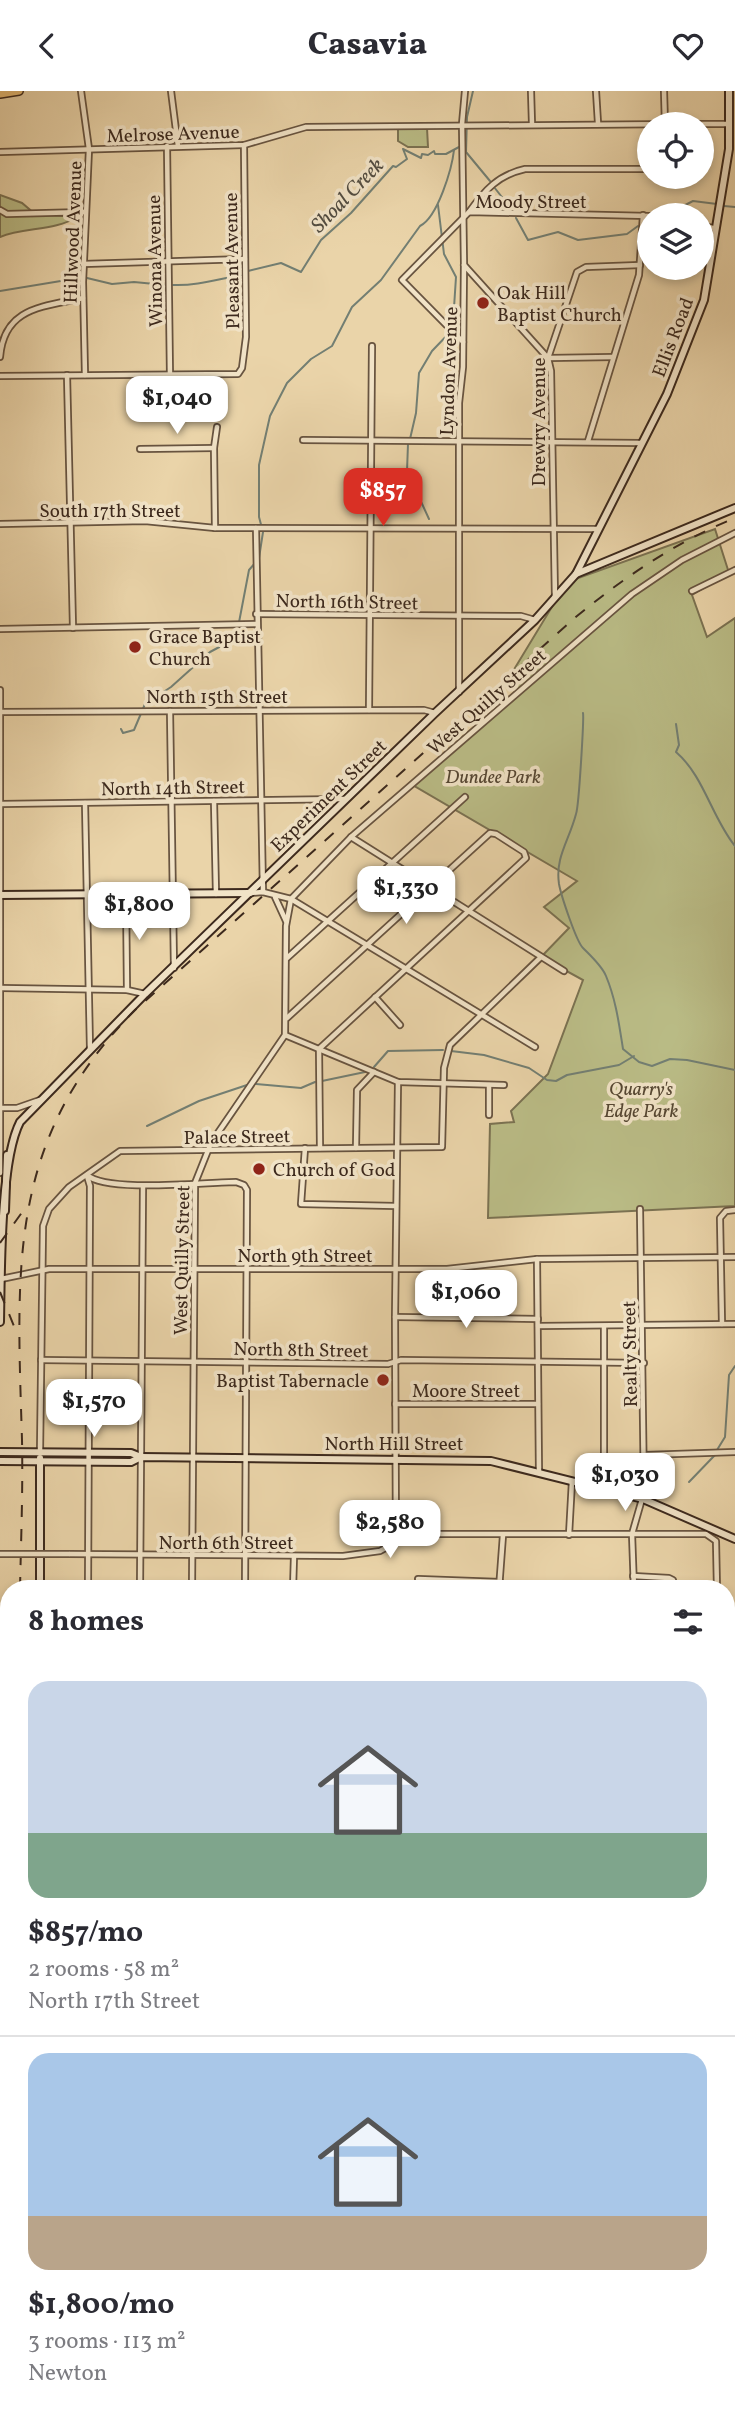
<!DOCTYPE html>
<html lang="en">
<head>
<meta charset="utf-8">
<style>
	body { margin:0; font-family:Vollkorn,serif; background:#f2f2f3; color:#2b2b33; height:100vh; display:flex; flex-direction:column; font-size:26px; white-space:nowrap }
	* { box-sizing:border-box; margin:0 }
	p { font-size:23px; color:#7c7c81 }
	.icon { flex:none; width:38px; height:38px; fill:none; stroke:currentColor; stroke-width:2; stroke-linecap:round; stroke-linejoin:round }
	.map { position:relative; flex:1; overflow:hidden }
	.details { position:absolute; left:0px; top:1489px; width:735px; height:842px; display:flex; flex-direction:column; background:#fff; border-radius:28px 28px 0 0; box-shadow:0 4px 10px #0003 }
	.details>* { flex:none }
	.tools { position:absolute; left:637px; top:21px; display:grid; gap:14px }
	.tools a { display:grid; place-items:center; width:77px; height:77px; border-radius:50%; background:#fff; box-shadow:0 4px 10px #0003; font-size:35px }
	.price { position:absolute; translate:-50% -60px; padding:0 16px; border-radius:14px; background:#fff; color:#222; font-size:23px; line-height:46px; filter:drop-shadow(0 2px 4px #0008) }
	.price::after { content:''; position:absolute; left:50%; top:42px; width:21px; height:16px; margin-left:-10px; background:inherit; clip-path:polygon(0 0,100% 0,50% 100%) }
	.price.current { background:#d93025; color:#fff }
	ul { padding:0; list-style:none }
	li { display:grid; align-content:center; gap:14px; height:371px; padding:0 28px }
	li+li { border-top:2px solid #e1e1e2 }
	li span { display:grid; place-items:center; height:217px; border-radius:21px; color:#555 }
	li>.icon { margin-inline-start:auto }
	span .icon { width:126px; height:126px; fill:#fffc; stroke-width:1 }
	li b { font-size:30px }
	h2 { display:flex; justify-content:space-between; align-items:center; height:84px; padding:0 28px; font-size:30px }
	header { display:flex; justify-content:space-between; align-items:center; height:91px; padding:0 28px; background:#fff; font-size:32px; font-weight:800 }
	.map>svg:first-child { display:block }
	.green { fill:#babc86; stroke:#7b7252; stroke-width:2 }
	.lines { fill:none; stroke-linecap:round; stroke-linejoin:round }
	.stream { stroke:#737f73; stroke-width:2 }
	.street-casing { stroke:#685440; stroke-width:8 }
	.secondary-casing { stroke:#3c291d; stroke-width:10 }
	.primary-casing { stroke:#3c291d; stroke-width:10 }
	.street { stroke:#f1e3c7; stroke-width:4.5 }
	.secondary { stroke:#f1e3c7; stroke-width:6 }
	.primary { stroke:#e5ba74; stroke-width:7 }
	.rail { stroke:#3c291d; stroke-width:2; stroke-dasharray:12 12; stroke-linecap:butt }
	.street-bridge-casing { stroke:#685440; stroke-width:8; stroke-linecap:butt }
	.street-bridge { stroke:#f1e3c7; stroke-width:4.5 }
	.poi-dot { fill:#8f2418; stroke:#f1e3c7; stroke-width:2.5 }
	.labels { text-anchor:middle; stroke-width:7; stroke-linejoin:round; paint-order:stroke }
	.street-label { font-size:19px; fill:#3c291d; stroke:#f1e3c7 }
	.poi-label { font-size:19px; fill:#3c291d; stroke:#f1e3c7; text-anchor:start }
	.park-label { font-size:19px; font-style:italic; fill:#554632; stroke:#f1e3c7 }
	.water-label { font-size:21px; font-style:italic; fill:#534d41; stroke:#f1e3c7 }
</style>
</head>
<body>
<header><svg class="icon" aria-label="back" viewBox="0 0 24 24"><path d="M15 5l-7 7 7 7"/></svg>Casavia<svg class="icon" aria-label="heart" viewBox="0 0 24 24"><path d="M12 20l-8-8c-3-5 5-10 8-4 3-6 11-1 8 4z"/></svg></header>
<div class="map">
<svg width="735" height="2330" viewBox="0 0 735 2330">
	<rect width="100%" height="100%" fill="#ead4a9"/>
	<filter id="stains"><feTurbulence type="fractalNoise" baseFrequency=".00286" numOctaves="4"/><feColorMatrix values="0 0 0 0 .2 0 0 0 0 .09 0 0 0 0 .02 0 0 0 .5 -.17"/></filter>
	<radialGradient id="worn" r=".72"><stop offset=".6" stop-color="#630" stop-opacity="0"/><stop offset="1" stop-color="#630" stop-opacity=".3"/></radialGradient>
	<!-- green -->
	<g class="green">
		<polygon points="427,37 428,56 408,56 398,50 398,38"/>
		<path d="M0,104L22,112L35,123L77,126C55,140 23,136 0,146Z"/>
		<polygon points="715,438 729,482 692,504 707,546 735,527 735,1115 488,1127 490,1033 514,1031 511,1020 548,983 583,889 541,866 569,837 544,816 577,790 411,693 518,600 507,590 567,491"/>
		<polygon points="726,1590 735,1590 735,2174 726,2179 726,1909 733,1907 726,1825"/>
		<polygon points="89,2322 579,2322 574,2330 92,2330"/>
	</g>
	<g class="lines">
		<!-- stream -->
		<g class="stream">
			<polyline points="473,0 467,26 466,61 490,90"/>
			<polyline points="494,96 512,119"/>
			<polyline points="724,115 735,116"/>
			<polyline points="666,124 693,110 717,113"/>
			<polyline points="516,127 528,149 558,141 578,149 627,143 638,135"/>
			<polyline points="645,133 649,132"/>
			<polyline points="248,180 281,172 301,181 321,149 351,122 393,75 396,76 407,68 403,58 421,67 422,63 428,64 434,60 435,63 446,63 459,56"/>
			<polyline points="87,187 112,193 134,191 165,194"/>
			<path d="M173,194C198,195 218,188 242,184"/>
			<polyline points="0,200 79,187"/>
			<polyline points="410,348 416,322 419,282 432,260 456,235 453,232 456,186 444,163 438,114"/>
			<polyline points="408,353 407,380 429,428"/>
			<path d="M259,467L263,441L259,426V374L270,325L287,292L311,268L332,255L352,216L381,189L420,135C438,126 452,77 454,59"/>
			<path d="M583,622C584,627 579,715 576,723C569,750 555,766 559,793C561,804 576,850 583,857C591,865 602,875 606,885C616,909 619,933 623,958L639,971L652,975L670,968L687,969L735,979"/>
			<path d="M676,633L679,654L676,661C704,685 712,727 735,755"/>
			<polyline points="121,638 123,642 134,639 145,613 171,596 210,561 236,547 249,479 256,471"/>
			<polyline points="451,960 484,964 529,977 547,989 556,990 567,984 619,974 634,965"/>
			<polyline points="374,976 388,960 443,959"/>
			<polyline points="322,990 365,981"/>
			<polyline points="256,993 301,997 315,991"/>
			<polyline points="147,1035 199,1010 247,994"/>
			<polyline points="717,1359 725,1346 729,1284 735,1275"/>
			<polyline points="689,1391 715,1364"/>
			<polyline points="726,1782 735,1787"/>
			<polyline points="726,1893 735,1890"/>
			<polyline points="244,2322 249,2330"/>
		</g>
		<defs>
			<g id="street">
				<polyline points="81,0 89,58 83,191 85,284"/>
				<polyline points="171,0 178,55"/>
				<polyline points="531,0 532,33"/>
				<polyline points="596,0 598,32"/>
				<polyline points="664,0 665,33"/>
				<polyline points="696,33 729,33"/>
				<polyline points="167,55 170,285"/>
				<polyline points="0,61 244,54 306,36 680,33"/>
				<polyline points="0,119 7,123 85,121"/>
				<path d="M469,121C485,99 498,84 525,78H649"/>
				<polyline points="702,134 716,138"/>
				<polyline points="83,173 245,168"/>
				<polyline points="464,174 547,266"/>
				<polyline points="463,251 402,189 469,121 649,125"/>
				<path d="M0,266C4,216 43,216 83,207"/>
				<polyline points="549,267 613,266"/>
				<polyline points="67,284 73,537"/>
				<polyline points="0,285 238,283 242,277 246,246 244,54"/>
				<polyline points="303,349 641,352"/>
				<polyline points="588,350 639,184 643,124"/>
				<polyline points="140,358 214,357"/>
				<polyline points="0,433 145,430 215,437 598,438"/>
				<polyline points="215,437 214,357 217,336"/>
				<polyline points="256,437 263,801"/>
				<polyline points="692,500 735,479"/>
				<polyline points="555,507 551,280 548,267 577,181 586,176 640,174"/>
				<polyline points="256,523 521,525 535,529"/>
				<polyline points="0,538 256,533"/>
				<polyline points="0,599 0,1082"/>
				<polyline points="459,601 459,312 463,276 464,173 462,33 465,0"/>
				<polyline points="369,619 372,255"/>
				<polyline points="170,620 174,877"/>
				<polyline points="0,621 424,619 435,622"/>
				<polyline points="214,710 216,803"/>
				<polyline points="85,712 90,958"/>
				<polyline points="1,713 345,708"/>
				<polyline points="351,746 564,880"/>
				<polyline points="251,802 263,801 291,808 535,956"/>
				<polyline points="126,803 127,899"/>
				<polyline points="275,806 286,830"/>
				<polyline points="287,867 465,706"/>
				<polyline points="1,897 127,899 145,903"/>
				<polyline points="375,906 400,934"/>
				<polyline points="287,927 490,742 496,743 524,761 526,767 319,958 320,1057"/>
				<polyline points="285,944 398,991 504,994"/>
				<polyline points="2,1017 17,1017 40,1009"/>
				<polyline points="489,1024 489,994"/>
				<polyline points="305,1057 301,1113 396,1115"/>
				<polyline points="356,1057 357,999 374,981"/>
				<path d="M87,1084C106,1102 207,1091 236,1091L244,1094L247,1099L245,1498"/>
				<polyline points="87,1085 90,1095 88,1498"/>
				<polyline points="537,1168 539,1382"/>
				<polyline points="1,1188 49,1178 447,1178 537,1168 735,1166"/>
				<polyline points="395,1226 538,1228"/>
				<polyline points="722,1233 720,1127 726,1120 735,1119"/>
				<polyline points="538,1235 735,1233"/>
				<polyline points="604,1235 604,1398"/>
				<polyline points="41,1269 388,1273 401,1269 644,1272"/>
				<polyline points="395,1313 538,1313"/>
				<polyline points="40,1361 43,1135 49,1118 69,1096 120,1060 442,1056 444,977 450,954 541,866"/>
				<polyline points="645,1364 735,1361"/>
				<polyline points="569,1444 572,1390"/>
				<polyline points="396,1449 395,1226 398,991"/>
				<polyline points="69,1463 343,1465 380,1460 411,1443 706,1443 716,1450 717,1498"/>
				<polyline points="633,1485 669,1487 673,1489 674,1498"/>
				<polyline points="418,1488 500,1491"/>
				<polyline points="140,1498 143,1095"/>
				<polyline points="192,1498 195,1092 211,1052 285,944 286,835 291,808 351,746 632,503 682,469 735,442"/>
				<polyline points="293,1498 294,1465"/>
				<polyline points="499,1498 503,1444"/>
				<polyline points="634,1498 632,1443 644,1401 640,1118"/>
				<polyline points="726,1564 735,1564"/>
				<polyline points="0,1656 9,1656"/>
				<polyline points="726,1715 726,1728"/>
				<polyline points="726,2203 735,2207"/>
				<polyline points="334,2330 336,2322"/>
			</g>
			<g id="secondary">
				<polyline points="576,483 667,303 704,209 729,58 729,0"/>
				<polyline points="0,804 250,802"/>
				<polyline points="5,1120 7,1064"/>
				<path d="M0,1231C1,1181 0,1070 20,1031L145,903L435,622L535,529L576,483L735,417"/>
				<polyline points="0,1361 131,1362 141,1366"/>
				<polyline points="0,1370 131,1371 141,1366 491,1370 643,1408 735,1448"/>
				<polyline points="40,1498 40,1367"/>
				<polyline points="0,2266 9,2266"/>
				<polyline points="88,2322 91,2330"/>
			</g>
			<polyline id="primary" points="0,3 19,0"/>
		</defs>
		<!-- street casing -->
		<use href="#street" class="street-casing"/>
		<!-- secondary casing -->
		<use href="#secondary" class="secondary-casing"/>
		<!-- primary casing -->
		<use href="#primary" class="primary-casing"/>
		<!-- street -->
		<use href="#street" class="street"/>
		<!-- secondary -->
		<use href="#secondary" class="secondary"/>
		<!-- primary -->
		<use href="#primary" class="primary"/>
		<!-- rail -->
		<g class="rail">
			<polyline points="0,1152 23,1120"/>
			<polyline points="0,1201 16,1240"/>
			<path d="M20,1498C21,1449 23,1399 22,1349C17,1179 6,1049 135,919L577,525C626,485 676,451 735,427"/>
			<polyline points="0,2126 9,2094"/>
		</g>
		<defs>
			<polyline id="street-bridge" points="0,1463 69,1463"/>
		</defs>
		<!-- street-bridge casing -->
		<use href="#street-bridge" class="street-bridge-casing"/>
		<!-- street-bridge -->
		<use href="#street-bridge" class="street-bridge"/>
	</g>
	<!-- markers -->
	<g class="poi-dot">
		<circle cx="483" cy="212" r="7"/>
		<circle cx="135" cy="556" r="7"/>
		<circle cx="259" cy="1078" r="7"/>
		<circle cx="383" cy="1289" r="7"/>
	</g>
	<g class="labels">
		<!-- street labels -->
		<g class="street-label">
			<text transform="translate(173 42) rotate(-2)" y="7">Melrose Avenue</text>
			<text x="531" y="117">Moody Street</text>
			<text transform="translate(72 141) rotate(-88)" y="7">Hillwood Avenue</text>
			<text transform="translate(154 170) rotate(-91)" y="7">Winona Avenue</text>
			<text transform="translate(231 170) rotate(-91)" y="7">Pleasant Avenue</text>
			<text transform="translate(672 246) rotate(-69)" y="7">Ellis Road</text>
			<text transform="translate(448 280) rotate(-88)" y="7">Lyndon Avenue</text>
			<text transform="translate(538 331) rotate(-90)" y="7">Drewry Avenue</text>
			<text x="110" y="426">South 17th Street</text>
			<text transform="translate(347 510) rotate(1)" y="7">North 16th Street</text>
			<text x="217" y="612">North 15th Street</text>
			<text transform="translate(486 610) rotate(-41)" y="7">West Quilly Street</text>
			<text transform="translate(173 696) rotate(-1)" y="7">North 14th Street</text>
			<text transform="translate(328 704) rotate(-44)" y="7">Experiment Street</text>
			<text transform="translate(237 1045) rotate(-1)" y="7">Palace Street</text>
			<text x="305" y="1171">North 9th Street</text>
			<text transform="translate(181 1169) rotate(-89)" y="7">West Quilly Street</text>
			<text transform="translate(301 1258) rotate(1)" y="7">North 8th Street</text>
			<text transform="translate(629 1263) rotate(-91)" y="7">Realty Street</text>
			<text x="466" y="1306">Moore Street</text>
			<text x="394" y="1359">North Hill Street</text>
			<text x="226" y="1458">North 6th Street</text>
		</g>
		<!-- poi labels -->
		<g class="poi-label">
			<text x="497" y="208">Oak Hill<tspan x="497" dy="22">Baptist Church</tspan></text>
			<text x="149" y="552">Grace Baptist<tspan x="149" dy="22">Church</tspan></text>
			<text x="273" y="1085">Church of God</text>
			<text x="369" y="1296" text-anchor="end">Baptist Tabernacle</text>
		</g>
		<!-- park labels -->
		<g class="park-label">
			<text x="493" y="692">Dundee Park</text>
			<text x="641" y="1004">Quarry's<tspan x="641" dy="22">Edge Park</tspan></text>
		</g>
		<!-- water labels -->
		<g class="water-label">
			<text transform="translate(347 104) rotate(-46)" y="7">Shoal Creek</text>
		</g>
	</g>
	<rect width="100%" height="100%" filter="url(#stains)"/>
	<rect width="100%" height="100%" fill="url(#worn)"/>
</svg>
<div class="tools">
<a><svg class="icon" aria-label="locate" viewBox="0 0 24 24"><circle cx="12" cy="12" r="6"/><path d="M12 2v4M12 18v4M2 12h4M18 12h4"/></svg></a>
<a><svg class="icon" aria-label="layers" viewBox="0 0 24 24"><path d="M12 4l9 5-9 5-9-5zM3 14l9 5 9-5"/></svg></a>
</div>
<b class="price" style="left:177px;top:345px">$1,040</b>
<b class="price current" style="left:383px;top:437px">$857</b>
<b class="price" style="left:406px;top:835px">$1,330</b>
<b class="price" style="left:139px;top:851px">$1,800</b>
<b class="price" style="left:466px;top:1239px">$1,060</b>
<b class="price" style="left:94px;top:1348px">$1,570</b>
<b class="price" style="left:625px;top:1422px">$1,030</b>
<b class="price" style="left:390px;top:1469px">$2,580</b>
<section class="details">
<h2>8 homes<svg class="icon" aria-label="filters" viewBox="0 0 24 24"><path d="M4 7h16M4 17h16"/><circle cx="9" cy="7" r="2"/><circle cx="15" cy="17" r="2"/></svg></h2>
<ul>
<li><span style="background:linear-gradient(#c9d6e8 70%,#7fa58c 0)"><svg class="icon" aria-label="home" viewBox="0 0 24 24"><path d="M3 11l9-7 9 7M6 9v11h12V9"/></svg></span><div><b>$857/mo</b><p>2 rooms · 58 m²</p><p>North 17th Street</p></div></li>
<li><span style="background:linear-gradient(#a9c7e8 75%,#b9a48a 0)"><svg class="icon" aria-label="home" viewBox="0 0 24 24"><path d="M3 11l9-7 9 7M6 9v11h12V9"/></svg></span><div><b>$1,800/mo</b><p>3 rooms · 113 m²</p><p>Newton</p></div></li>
</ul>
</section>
</div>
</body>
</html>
